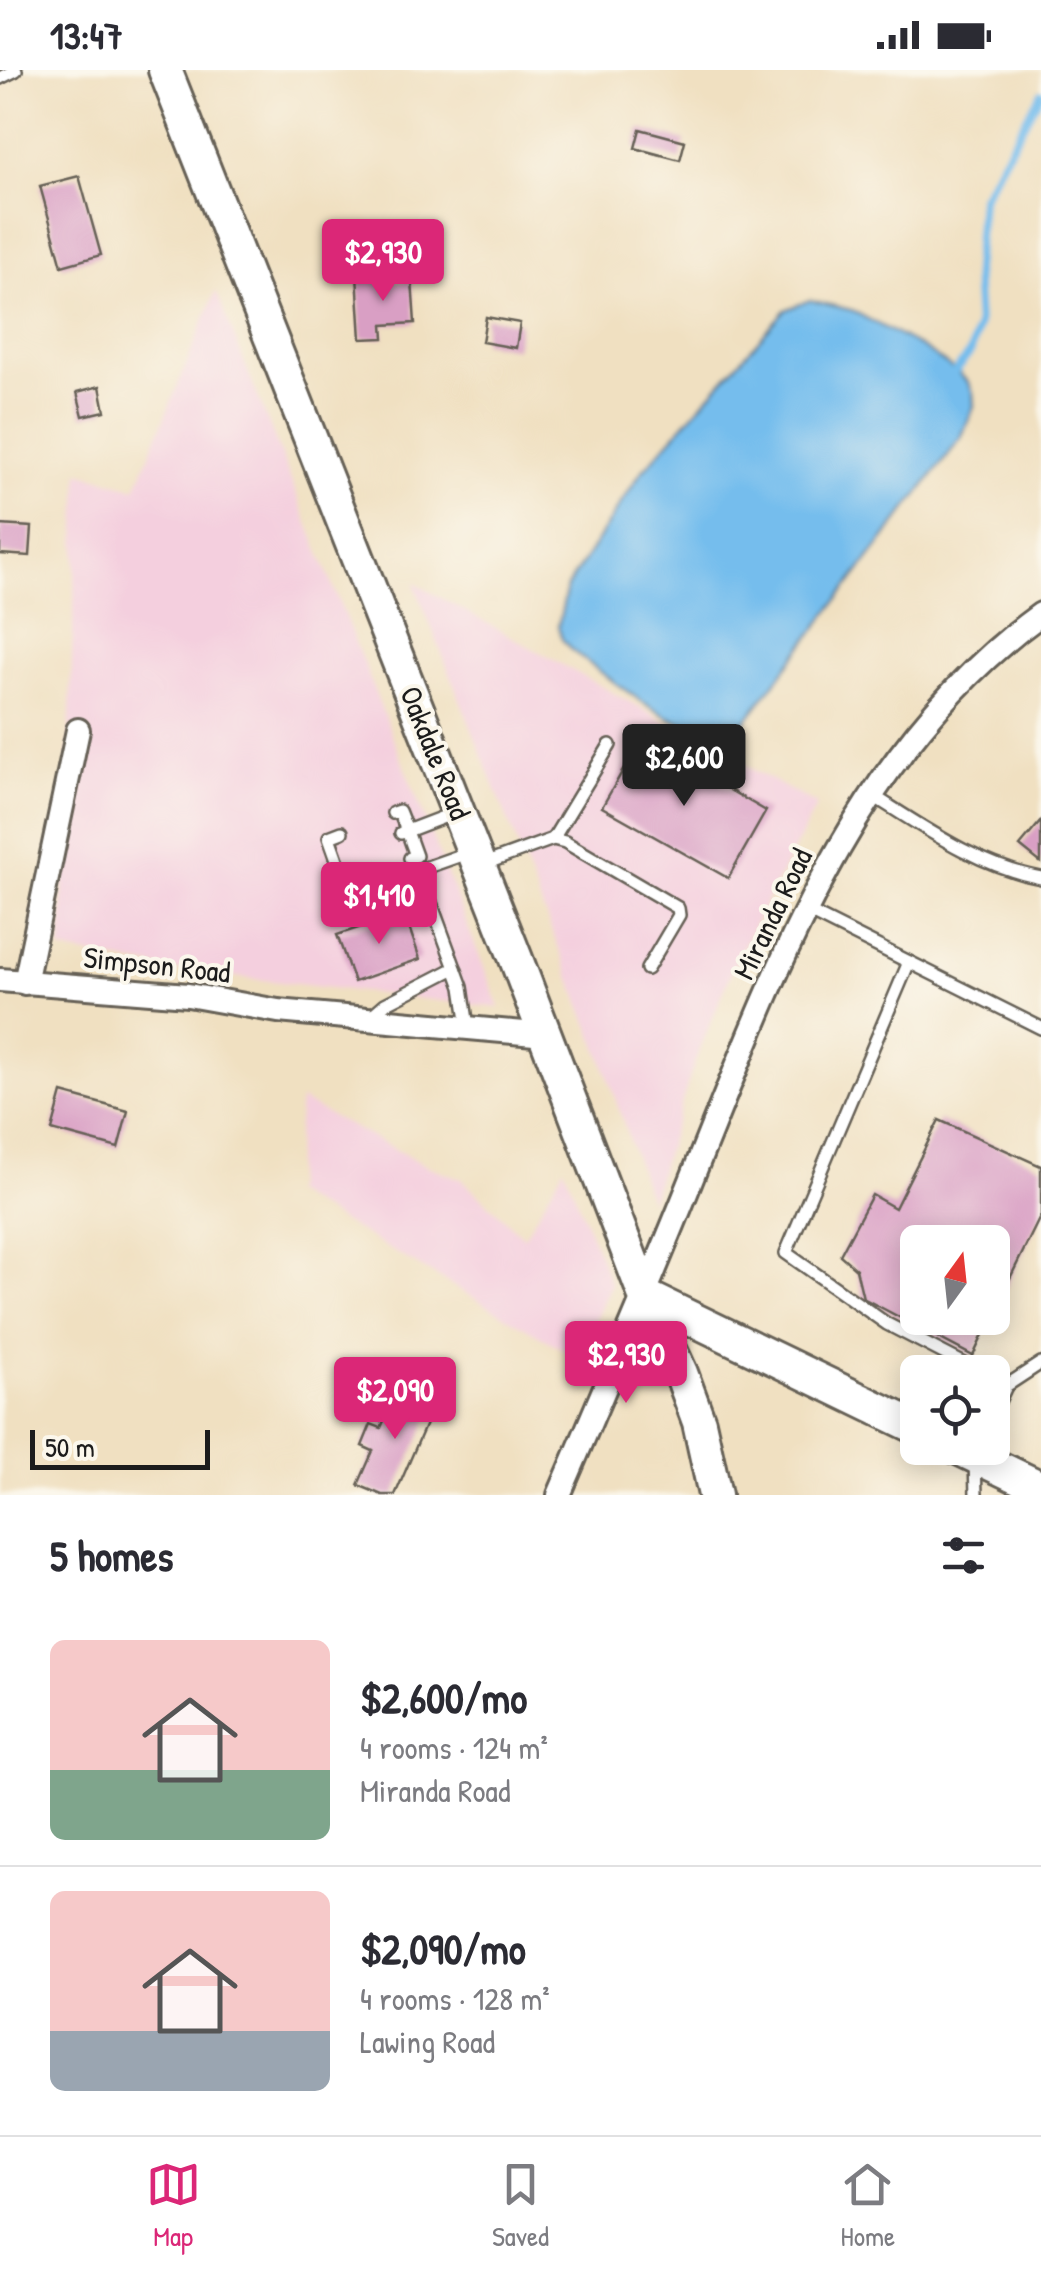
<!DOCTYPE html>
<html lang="en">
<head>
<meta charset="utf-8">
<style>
	body { margin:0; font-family:"Patrick Hand",sans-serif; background:#f2f2f3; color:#2b2b33; height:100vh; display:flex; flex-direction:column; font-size:38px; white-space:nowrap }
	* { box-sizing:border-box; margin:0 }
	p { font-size:32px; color:#7c7c81 }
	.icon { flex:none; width:55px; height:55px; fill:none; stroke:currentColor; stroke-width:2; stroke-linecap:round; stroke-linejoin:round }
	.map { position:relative; height:1425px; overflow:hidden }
	.side { display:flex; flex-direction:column; background:#fff; flex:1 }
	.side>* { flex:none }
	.needle { width:65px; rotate:15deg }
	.buttons { position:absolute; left:900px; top:1155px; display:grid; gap:20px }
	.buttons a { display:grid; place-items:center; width:110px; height:110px; border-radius:15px; background:#fff; box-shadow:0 5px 25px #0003; font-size:50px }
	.scale { position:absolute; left:30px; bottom:25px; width:180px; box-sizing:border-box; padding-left:10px; border:5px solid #1c1c1c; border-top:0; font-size:28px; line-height:35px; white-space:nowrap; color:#1c1c1c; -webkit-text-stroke:8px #fbf7ec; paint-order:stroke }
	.price { position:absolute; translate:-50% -85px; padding:0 22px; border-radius:10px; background:#db2777; color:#fff; font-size:32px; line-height:65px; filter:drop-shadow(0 2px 5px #0008) }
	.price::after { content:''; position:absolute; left:50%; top:60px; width:30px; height:22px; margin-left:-15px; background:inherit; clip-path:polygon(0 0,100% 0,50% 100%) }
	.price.selected { background:#222; color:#fff }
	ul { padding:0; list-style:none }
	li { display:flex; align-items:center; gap:30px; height:250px; padding:0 50px }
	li+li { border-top:2px solid #e1e1e2 }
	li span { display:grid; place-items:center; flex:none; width:280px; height:200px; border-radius:15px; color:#555 }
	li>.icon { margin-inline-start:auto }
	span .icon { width:120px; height:120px; fill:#fffc; stroke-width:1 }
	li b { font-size:42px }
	h2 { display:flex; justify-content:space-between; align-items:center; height:120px; padding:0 50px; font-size:42px }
	.status { display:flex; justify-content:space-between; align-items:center; height:70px; padding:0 50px; background:#fff; direction:ltr }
	.status svg { height:28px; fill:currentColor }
	.dock { display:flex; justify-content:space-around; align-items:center; height:140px; border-top:2px solid #e1e1e2; background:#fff; font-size:28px; color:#7c7c81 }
	.dock a { display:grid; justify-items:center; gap:5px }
	.dock .selected { color:#db2777 }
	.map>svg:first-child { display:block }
	.built { fill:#f4cfde }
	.water { fill:#75bded; stroke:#486c84; stroke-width:2.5 }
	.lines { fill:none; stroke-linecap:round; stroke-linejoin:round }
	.stream { stroke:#75bded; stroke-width:8 }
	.building { fill:#d99fc4 }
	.lane-casing { stroke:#666156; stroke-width:16 }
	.street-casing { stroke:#666156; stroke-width:28 }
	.secondary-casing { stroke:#666156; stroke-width:38 }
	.lane { stroke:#fff; stroke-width:11 }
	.street { stroke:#fff; stroke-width:22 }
	.secondary { stroke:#fff; stroke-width:32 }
	.labels { text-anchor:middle; stroke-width:8; stroke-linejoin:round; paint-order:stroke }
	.street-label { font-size:30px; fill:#1c1c1c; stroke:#fbf7ec }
</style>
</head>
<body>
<div class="status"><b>13:47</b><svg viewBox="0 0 49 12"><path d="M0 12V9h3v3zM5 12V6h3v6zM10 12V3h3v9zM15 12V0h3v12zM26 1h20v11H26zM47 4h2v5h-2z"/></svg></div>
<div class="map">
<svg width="1041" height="1425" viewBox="0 0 1041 1425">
	<rect width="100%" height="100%" fill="#fbf7ec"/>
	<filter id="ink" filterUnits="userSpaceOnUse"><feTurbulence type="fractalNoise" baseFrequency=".01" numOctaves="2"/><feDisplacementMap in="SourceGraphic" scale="20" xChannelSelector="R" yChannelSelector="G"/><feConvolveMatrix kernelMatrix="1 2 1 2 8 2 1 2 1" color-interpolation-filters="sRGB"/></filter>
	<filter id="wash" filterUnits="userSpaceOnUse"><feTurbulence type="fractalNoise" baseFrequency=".0048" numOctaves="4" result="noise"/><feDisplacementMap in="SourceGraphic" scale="40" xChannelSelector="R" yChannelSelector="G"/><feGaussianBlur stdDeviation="2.25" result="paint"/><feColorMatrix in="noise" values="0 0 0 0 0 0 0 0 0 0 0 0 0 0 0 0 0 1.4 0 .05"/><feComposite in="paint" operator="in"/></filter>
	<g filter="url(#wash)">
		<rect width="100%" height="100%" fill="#f0e0c1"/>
		<!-- built -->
		<g class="built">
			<polygon points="216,221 500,938 169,899 61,880 79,402 136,418"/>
			<polygon points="414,513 817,735 738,886 695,991 650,1132 600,983"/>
			<polygon points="300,1030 427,1096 462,1109 524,1167 564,1097 611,1215 578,1288 292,1123"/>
		</g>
		<!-- water -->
		<path class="water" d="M810,230L851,240L926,280L956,301L968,312L973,323L974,336L961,368L744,653C738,657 731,663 723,663C672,663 611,608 571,580L562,569L558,557L567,517L640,404L785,240Z"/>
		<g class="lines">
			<!-- stream -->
			<polyline class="stream" points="948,305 956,301 971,281 978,256 975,200 981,129 1041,23"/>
		</g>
		<g id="blocks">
			<!-- building -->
			<g class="building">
				<polygon points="640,59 685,71 680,90 635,78"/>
				<polygon points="79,106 101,185 62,196 40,116"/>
				<polygon points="383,203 383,212 412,211 415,253 383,255 384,268 361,269 357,205"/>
				<polygon points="486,247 520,253 516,278 482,272"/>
				<polygon points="100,316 105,341 83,346 77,322"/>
				<polygon points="0,455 32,457 30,486 0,484"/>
				<polygon points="641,669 766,741 728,808 602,737"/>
				<polygon points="1041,751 1041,793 1020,776"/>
				<polygon points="404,843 420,889 354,912 337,865"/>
				<polygon points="62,1023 128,1041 118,1078 52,1060"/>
				<polygon points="939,1050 1041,1096 1041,1145 992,1245 992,1172 918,1172 918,1248 991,1248 973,1286 863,1228 856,1199 840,1185 872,1125 895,1138"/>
				<polygon points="398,1317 435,1333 395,1425 382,1425 358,1415 373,1381 362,1376 371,1354 381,1358"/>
			</g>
		</g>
	</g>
	<g filter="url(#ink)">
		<use href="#blocks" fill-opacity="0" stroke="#666156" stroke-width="2.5"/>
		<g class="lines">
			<defs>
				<g id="lane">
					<polyline points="0,8 16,0"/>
					<path d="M872,725C926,759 978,796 1041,808"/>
					<polyline points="393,743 399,741 407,761 454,743"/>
					<polyline points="342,762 329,767 345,812 359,807"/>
					<polyline points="401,763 407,761 416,786 410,788"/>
					<polyline points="553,769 610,675"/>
					<polyline points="484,794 553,769 565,772 678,838 679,845 647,899"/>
					<polyline points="805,840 1041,958"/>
					<polyline points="909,892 786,1183 887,1254 980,1302"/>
					<polyline points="370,947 385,934 455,898"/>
					<polyline points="468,957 462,917 419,800 470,782"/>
					<polyline points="992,1347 1006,1316 1041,1293"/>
					<polyline points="975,1391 976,1425"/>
				</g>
				<g id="street">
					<polyline points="0,910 188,925 278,941 546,965"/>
					<polyline points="25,913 78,660"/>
					<path d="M559,1425C605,1318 651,1211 694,1103C776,899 856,677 1041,544"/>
				</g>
				<g id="secondary">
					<polyline points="165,0 516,889 645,1226 681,1303 699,1352 715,1425"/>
					<polyline points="645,1226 918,1358"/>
					<polyline points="958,1378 1041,1418"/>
				</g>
			</defs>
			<!-- lane casing -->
			<use href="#lane" class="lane-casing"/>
			<!-- street casing -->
			<use href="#street" class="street-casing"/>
			<!-- secondary casing -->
			<use href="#secondary" class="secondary-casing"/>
			<!-- lane -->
			<use href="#lane" class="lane"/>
			<!-- street -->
			<use href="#street" class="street"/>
			<!-- secondary -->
			<use href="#secondary" class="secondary"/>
		</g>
	</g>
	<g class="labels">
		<!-- street labels -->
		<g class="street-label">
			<text transform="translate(435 683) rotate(68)" y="10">Oakdale Road</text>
			<text transform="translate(773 844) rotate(-64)" y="10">Miranda Road</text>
			<text transform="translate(157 895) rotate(6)" y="10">Simpson Road</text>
		</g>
	</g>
</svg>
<div class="buttons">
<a><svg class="needle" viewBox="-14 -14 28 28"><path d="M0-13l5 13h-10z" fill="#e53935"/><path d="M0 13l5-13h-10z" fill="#7c7c81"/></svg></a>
<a><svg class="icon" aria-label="locate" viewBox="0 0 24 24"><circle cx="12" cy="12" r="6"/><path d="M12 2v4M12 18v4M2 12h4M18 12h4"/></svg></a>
</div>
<div class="scale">50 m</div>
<b class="price" style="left:383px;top:234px">$2,930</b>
<b class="price selected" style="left:684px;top:739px">$2,600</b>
<b class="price" style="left:379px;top:877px">$1,410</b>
<b class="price" style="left:626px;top:1336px">$2,930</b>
<b class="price" style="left:395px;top:1372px">$2,090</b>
</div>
<section class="side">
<h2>5 homes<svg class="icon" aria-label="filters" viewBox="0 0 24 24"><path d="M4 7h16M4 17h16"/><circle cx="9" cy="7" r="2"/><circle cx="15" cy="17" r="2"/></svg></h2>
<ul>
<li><span style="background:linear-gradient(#f6c9c9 65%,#7fa58c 0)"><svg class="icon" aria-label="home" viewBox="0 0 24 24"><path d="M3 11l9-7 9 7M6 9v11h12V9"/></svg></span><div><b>$2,600/mo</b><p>4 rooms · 124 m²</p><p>Miranda Road</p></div></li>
<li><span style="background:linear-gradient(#f6c9c9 70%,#9aa5b1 0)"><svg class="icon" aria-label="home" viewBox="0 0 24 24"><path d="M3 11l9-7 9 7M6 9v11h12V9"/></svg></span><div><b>$2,090/mo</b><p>4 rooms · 128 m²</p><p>Lawing Road</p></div></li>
</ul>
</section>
<nav class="dock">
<a class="selected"><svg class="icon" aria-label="map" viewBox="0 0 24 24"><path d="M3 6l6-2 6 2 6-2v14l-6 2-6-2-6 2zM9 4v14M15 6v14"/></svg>Map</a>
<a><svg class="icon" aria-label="saved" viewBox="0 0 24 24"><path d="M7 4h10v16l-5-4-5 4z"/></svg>Saved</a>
<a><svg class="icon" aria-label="home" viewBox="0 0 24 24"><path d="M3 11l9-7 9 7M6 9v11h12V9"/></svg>Home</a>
</nav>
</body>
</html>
